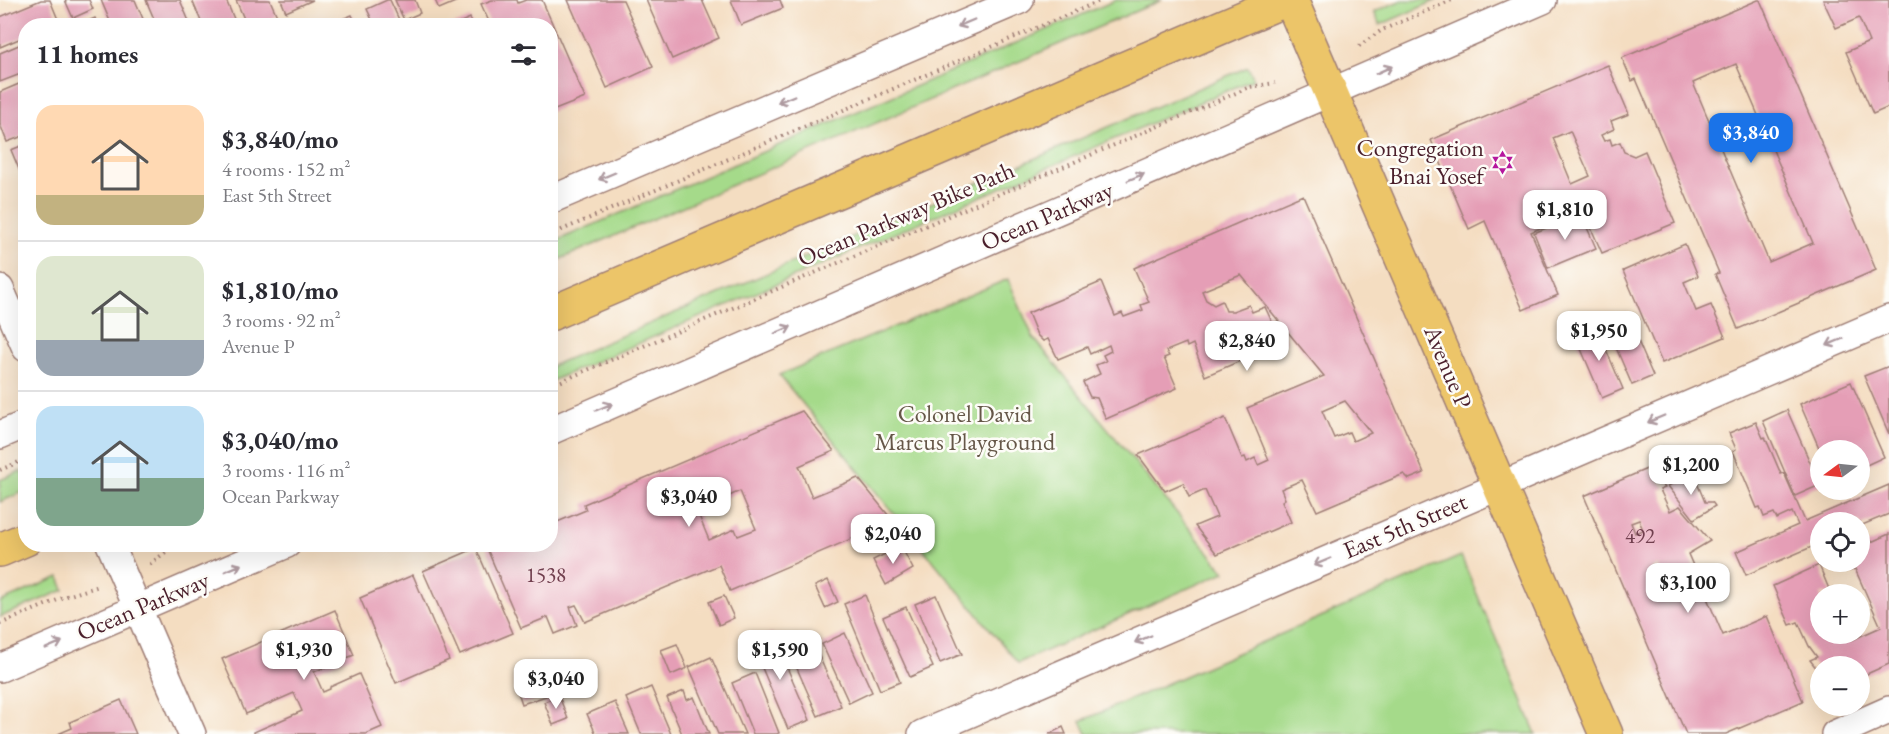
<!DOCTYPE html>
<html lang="en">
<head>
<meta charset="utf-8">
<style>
	body { margin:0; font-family:"EB Garamond",serif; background:#f2f2f3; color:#2b2b33; height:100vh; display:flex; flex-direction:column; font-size:22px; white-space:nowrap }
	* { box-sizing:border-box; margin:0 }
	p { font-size:20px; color:#7c7c81 }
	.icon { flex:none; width:33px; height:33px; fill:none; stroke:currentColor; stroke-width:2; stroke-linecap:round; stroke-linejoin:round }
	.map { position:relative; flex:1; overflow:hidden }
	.drawer { position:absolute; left:18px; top:18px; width:540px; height:534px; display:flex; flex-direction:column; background:#fff; border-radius:24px; box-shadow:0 6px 24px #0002 }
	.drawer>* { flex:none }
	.needle { width:39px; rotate:255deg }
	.buttons { position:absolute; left:1810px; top:440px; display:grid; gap:12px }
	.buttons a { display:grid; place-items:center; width:60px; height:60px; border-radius:50%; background:#fff; box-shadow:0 6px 24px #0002; font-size:30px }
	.price { position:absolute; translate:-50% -51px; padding:0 14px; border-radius:12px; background:#fff; color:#222; font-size:20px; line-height:39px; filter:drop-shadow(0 2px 3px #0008) }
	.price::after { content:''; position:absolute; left:50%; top:36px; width:18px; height:14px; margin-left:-9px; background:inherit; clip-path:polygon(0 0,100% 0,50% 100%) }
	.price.selected { background:#1a73e8; color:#fff }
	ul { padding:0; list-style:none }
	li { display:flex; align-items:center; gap:18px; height:150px; padding:0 18px }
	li+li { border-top:2px solid #e1e1e2 }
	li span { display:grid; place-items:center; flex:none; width:168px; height:120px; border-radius:18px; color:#555 }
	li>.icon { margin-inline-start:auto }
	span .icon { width:72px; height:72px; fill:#fffc; stroke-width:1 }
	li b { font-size:26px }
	h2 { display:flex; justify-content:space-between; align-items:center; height:72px; padding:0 18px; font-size:26px }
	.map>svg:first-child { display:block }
	.green { fill:#a5da8a; stroke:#787c5a; stroke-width:1.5 }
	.building { fill:#e59eb6; fill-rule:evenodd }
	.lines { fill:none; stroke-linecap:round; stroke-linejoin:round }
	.street-casing { stroke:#9f7e76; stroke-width:30 }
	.primary-casing { stroke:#9f7e76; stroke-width:36 }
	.path { stroke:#9f7e76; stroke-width:4; stroke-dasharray:1.5 4.5; stroke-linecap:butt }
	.street { stroke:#fff; stroke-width:27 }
	.primary { stroke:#ecc569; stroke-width:33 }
	.oneway { stroke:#ae9aa0 }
	.labels { text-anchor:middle; stroke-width:5; stroke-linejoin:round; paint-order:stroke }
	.number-label { font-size:21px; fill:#713f4e }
	.poi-label { font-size:24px; fill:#4a1f2b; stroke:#fdfcf7; text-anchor:end }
	.street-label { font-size:24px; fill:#4a1f2b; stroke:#fdfcf7 }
	.park-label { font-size:24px; fill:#655748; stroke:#fdfcf7 }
</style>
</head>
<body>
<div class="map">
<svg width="1889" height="734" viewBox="0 0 1889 734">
	<rect width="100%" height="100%" fill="#fdfcf7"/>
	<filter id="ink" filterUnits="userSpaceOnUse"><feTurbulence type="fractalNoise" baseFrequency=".0167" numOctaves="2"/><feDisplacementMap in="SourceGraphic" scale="12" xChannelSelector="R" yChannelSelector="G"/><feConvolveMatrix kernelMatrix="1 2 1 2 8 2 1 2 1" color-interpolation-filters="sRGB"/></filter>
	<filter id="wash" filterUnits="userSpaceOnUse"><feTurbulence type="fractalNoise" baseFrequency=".008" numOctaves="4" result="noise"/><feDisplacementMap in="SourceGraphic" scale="24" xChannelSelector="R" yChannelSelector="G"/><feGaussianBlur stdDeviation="1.35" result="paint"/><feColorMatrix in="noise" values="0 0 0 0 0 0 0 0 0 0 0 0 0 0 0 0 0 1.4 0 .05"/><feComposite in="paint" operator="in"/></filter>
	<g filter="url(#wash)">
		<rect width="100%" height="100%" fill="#f4ddc1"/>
		<!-- green -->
		<g class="green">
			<polygon points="1116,0 1162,0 551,263 551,243"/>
			<polygon points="1402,0 1437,0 1380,25 1374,12"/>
			<polygon points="1248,67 1254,79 551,381 551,366"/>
			<polygon points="1008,279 1033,337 1225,572 1018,663 779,375"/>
			<polygon points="21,471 25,480 25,491 0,502 0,480"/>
			<polygon points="1461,556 1536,734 1087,734 1081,721"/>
			<polygon points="59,577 64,590 0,617 0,602"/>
		</g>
		<g id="blocks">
			<!-- building -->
			<g class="building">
				<polygon points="41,0 50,0 59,22 51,26 26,26 26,36 0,47 0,17"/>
				<polygon points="65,0 89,0 93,9 73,18"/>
				<polygon points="101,0 135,0 146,26 112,26"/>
				<polygon points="146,0 180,0 191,26 157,26"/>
				<polygon points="192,0 226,0 237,26 203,26"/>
				<polygon points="236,0 270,0 277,16 254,26 247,26"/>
				<polygon points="281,0 313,0 286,12"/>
				<polygon points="387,0 390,0 400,22 393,26 375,26 367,9"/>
				<polygon points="395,0 415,0 420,13 404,20"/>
				<polygon points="435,0 460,0 439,9"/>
				<polygon points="492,0 517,0 518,3 526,0 542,0 585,98 550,112 550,26 491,26 481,4"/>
				<polygon points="568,0 623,0 653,67 607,88"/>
				<polygon points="646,0 702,0 719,38 672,59"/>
				<polygon points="731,0 780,0 783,8 741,25"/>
				<path d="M1758,0H1760L1876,270L1738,329L1715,274L1719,273L1636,79L1632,81L1622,58ZM1736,64L1813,243L1769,262L1693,83Z"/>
				<polygon points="1823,0 1889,0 1889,107 1873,114 1846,52 1869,42 1859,18 1836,28"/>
				<polygon points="352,15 357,26 331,26 330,24"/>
				<polygon points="95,18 98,26 77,26"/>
				<polygon points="470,18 473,26 452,26"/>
				<polygon points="26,42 26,72 0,82 0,53"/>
				<path d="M1608,65L1629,114L1611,121L1614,129L1601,135L1604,141L1610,139L1612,145L1620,142L1624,152L1634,156L1645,151L1675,223L1602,253L1583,210L1531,232L1558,295L1523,310L1485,221L1469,229L1431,140ZM1570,131L1590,176L1572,184L1553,138Z"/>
				<polygon points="26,81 26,135 7,142 0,124 0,92"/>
				<polygon points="26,144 26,172 21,174 11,150"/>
				<path d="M1303,195L1424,473L1409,479L1404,474L1317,511L1302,480L1281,489L1285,499L1282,501L1291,522L1217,554L1195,526L1217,517L1205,490L1189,497L1183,483L1165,491L1138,455L1225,418L1242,458L1245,457L1247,462L1255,458L1258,465L1269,460L1247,408L1324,376L1241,275L1202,291L1206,300L1214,305L1222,301L1226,311H1233L1249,305L1252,312L1265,307L1273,324L1278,321L1287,341L1205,376L1193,344L1187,347L1186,343L1166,351L1169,356L1164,358L1177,388L1106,419L1097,398L1090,397L1083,382L1100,374L1096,365L1106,361L1103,355L1111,351L1109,345L1090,354L1087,347L1058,359L1048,339L1043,341L1037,335L1028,313L1101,282L1115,316L1122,313L1124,317L1143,310L1141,305L1149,302L1134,268ZM1345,401L1371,433L1353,441L1349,432L1334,438L1322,411Z"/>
				<polygon points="1581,214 1596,248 1548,268 1534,233"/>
				<polygon points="1685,244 1698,276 1684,282 1696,311 1711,305 1725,337 1662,363 1623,271"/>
				<polygon points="1626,313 1653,376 1632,385 1605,322"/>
				<polygon points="1596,326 1623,389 1602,398 1575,335"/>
				<polygon points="1889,366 1889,434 1864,376"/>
				<polygon points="1851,382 1884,457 1860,468 1860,450 1820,450 1800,404"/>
				<polygon points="1787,410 1820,485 1795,496 1763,421"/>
				<path d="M802,411L834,451L799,466L812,497L858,478L893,521L730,591L719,565L585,622L576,605L570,607L577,625L555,634L548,617L521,628L485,544H550V525L586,510L584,504ZM740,491L756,529L738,536L735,529L709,540L697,511Z"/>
				<polygon points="1756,422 1763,438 1765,437 1781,474 1784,473 1805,521 1889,485 1889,514 1860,526 1860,522 1821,522 1821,543 1746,575 1736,552 1798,525 1792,512 1777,519 1774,513 1764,517 1760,507 1757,508 1733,451 1736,449 1729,433"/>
				<path d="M1649,468L1665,488L1660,490L1670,511L1680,506L1710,541L1688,554L1723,635L1767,616L1803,701L1726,734H1686L1584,496ZM1639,520L1643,530L1635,533L1631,523ZM1658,565L1663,577L1656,580L1651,568Z"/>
				<polygon points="1693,473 1705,502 1712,502 1715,506 1694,519 1668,486"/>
				<polygon points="1889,534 1889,664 1860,677 1860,666 1821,666 1821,674 1810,660 1817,657 1809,646 1798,622 1790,625 1773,586 1819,565 1831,594 1821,594 1821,633 1849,633 1852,640 1881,627 1855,569 1850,571 1846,561 1860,561 1860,547"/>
				<polygon points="901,546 913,569 886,585 873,560"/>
				<polygon points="476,548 513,633 460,655 423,571"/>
				<polygon points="413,575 449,660 396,683 360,598"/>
				<polygon points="828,580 838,602 825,608 815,586"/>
				<polygon points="865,595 900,682 880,690 844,604"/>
				<polygon points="936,595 962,654 940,663 915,604"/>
				<polygon points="724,596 734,618 719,625 709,602"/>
				<polygon points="906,607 933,667 910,677 883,617"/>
				<polygon points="335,610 354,655 314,672 323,692 330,689 330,687 359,674 382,727 366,734 254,734 254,732 302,711 294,693 246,714 222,659"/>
				<polygon points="772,633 810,720 788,729 751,642"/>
				<polygon points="845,633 872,692 849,703 822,644"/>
				<polygon points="677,644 687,668 671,675 661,650"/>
				<polygon points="815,647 841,706 818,716 792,657"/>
				<polygon points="711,657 745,734 718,734 689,667"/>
				<polygon points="538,673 546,696 522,704 514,680"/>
				<polygon points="755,673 779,733 777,734 753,734 732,683"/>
				<polygon points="651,687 671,734 641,734 626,698"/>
				<polygon points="684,691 687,700 694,697 709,734 682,734 667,698"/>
				<polygon points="559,696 568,719 553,725 544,702"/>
				<polygon points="121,700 136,734 58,734 72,728 70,722"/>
				<polygon points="615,702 629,734 596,734 587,714"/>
				<polygon points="1063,727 1066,734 1049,734"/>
			</g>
		</g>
	</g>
	<g filter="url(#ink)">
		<use href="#blocks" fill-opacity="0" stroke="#9f7e76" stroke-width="1.5"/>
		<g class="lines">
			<defs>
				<g id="street">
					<polyline points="550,200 1020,0"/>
					<polyline points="0,289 26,348"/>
					<polyline points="550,431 1543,0"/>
					<polyline points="0,435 26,424"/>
					<polyline points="110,544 192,734"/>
					<polyline points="0,668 287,544"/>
					<polyline points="922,734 1889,319"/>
					<polyline points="1835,734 1889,710"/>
				</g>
				<g id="primary">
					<polyline points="1291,0 1606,734"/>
					<polyline points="550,314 1285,0"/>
					<polyline points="0,550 26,539"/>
				</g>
			</defs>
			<!-- street casing -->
			<use href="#street" class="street-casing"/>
			<!-- primary casing -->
			<use href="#primary" class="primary-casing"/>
			<!-- path -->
			<g class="path">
				<polyline points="1359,46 1382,30 1452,0"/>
				<polyline points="550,235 1102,0"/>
				<polyline points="550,386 1250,87 1275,83"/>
				<polyline points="0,470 26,459"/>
				<polyline points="150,564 171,548 179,544"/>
				<polyline points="0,624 67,596 99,586"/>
			</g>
			<!-- street -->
			<use href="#street" class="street"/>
			<!-- primary -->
			<use href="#primary" class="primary"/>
		</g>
		<!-- one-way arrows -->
		<defs><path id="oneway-shaft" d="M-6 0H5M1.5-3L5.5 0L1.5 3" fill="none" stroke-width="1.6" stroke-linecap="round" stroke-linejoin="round" transform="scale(1.5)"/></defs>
		<g class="oneway">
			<use href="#oneway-shaft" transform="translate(966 23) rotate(157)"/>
			<use href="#oneway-shaft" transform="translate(1384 70) rotate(-24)"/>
			<use href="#oneway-shaft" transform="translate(786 99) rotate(157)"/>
			<use href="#oneway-shaft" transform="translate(607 176) rotate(157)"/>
			<use href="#oneway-shaft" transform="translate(1136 177) rotate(-23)"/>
			<use href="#oneway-shaft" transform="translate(783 330) rotate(-23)"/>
			<use href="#oneway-shaft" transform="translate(1835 342) rotate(157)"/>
			<use href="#oneway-shaft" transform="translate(604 407) rotate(-23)"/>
			<use href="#oneway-shaft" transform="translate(1656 419) rotate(157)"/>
			<use href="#oneway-shaft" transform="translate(1322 562) rotate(157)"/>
			<use href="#oneway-shaft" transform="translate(233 568) rotate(-23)"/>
			<use href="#oneway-shaft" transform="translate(1143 639) rotate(157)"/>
			<use href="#oneway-shaft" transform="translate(54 645) rotate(-23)"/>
		</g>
	</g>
	<!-- icons -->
	<defs>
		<symbol id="synagogue-bare" viewBox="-9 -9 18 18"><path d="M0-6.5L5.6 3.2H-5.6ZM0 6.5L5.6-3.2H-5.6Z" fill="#b5179e" stroke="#fdfcf7" stroke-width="2.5" paint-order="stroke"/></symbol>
	</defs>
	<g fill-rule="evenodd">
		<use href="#synagogue-bare" x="1486" y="146" width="33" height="33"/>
	</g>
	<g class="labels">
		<!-- number labels -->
		<g class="number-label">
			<text x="1640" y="543">492</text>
			<text x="546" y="582">1538</text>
		</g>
		<!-- poi labels -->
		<g class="poi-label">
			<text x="1484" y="156">Congregation<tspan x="1484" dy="28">Bnai Yosef</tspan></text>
		</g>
		<!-- street labels -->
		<g class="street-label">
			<text transform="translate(906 214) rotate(-23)" y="8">Ocean Parkway Bike Path</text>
			<text transform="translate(1047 216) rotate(-23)" y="8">Ocean Parkway</text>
			<text transform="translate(1448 367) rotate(67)" y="8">Avenue P</text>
			<text transform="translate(1405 526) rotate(-23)" y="8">East 5th Street</text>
			<text transform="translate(143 606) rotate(-23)" y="8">Ocean Parkway</text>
		</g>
		<!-- park labels -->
		<g class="park-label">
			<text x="965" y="422">Colonel David<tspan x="965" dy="28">Marcus Playground</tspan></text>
		</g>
	</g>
</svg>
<div class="buttons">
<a><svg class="needle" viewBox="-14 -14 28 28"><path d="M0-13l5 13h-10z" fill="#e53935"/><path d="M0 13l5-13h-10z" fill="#7c7c81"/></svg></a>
<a><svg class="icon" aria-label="locate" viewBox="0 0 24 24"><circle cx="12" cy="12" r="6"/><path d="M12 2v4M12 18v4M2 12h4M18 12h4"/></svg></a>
<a>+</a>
<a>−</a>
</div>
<b class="price selected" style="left:1751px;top:164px">$3,840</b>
<b class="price" style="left:1565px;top:241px">$1,810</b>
<b class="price" style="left:1599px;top:362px">$1,950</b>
<b class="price" style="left:1247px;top:372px">$2,840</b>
<b class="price" style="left:1691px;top:496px">$1,200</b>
<b class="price" style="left:689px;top:528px">$3,040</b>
<b class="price" style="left:893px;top:565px">$2,040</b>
<b class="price" style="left:1688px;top:614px">$3,100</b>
<b class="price" style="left:304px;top:681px">$1,930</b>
<b class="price" style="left:780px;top:681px">$1,590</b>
<b class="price" style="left:556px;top:710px">$3,040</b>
<section class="drawer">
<h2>11 homes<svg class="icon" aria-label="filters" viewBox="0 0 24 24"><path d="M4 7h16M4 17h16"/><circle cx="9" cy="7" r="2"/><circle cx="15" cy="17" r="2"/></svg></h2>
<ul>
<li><span style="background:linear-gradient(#ffd9b3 75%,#c2b280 0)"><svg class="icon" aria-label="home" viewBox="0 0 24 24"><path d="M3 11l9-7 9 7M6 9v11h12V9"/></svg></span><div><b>$3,840/mo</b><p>4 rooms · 152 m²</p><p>East 5th Street</p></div></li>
<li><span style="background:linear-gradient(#dfe7d0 70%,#9aa5b1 0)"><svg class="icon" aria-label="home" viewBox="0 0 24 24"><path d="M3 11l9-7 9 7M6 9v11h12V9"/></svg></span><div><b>$1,810/mo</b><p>3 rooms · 92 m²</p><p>Avenue P</p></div></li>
<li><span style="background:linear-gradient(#bfe0f5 60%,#7fa58c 0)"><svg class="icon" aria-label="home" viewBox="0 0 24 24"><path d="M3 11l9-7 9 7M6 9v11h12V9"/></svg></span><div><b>$3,040/mo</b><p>3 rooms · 116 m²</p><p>Ocean Parkway</p></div></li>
</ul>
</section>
</div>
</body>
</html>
